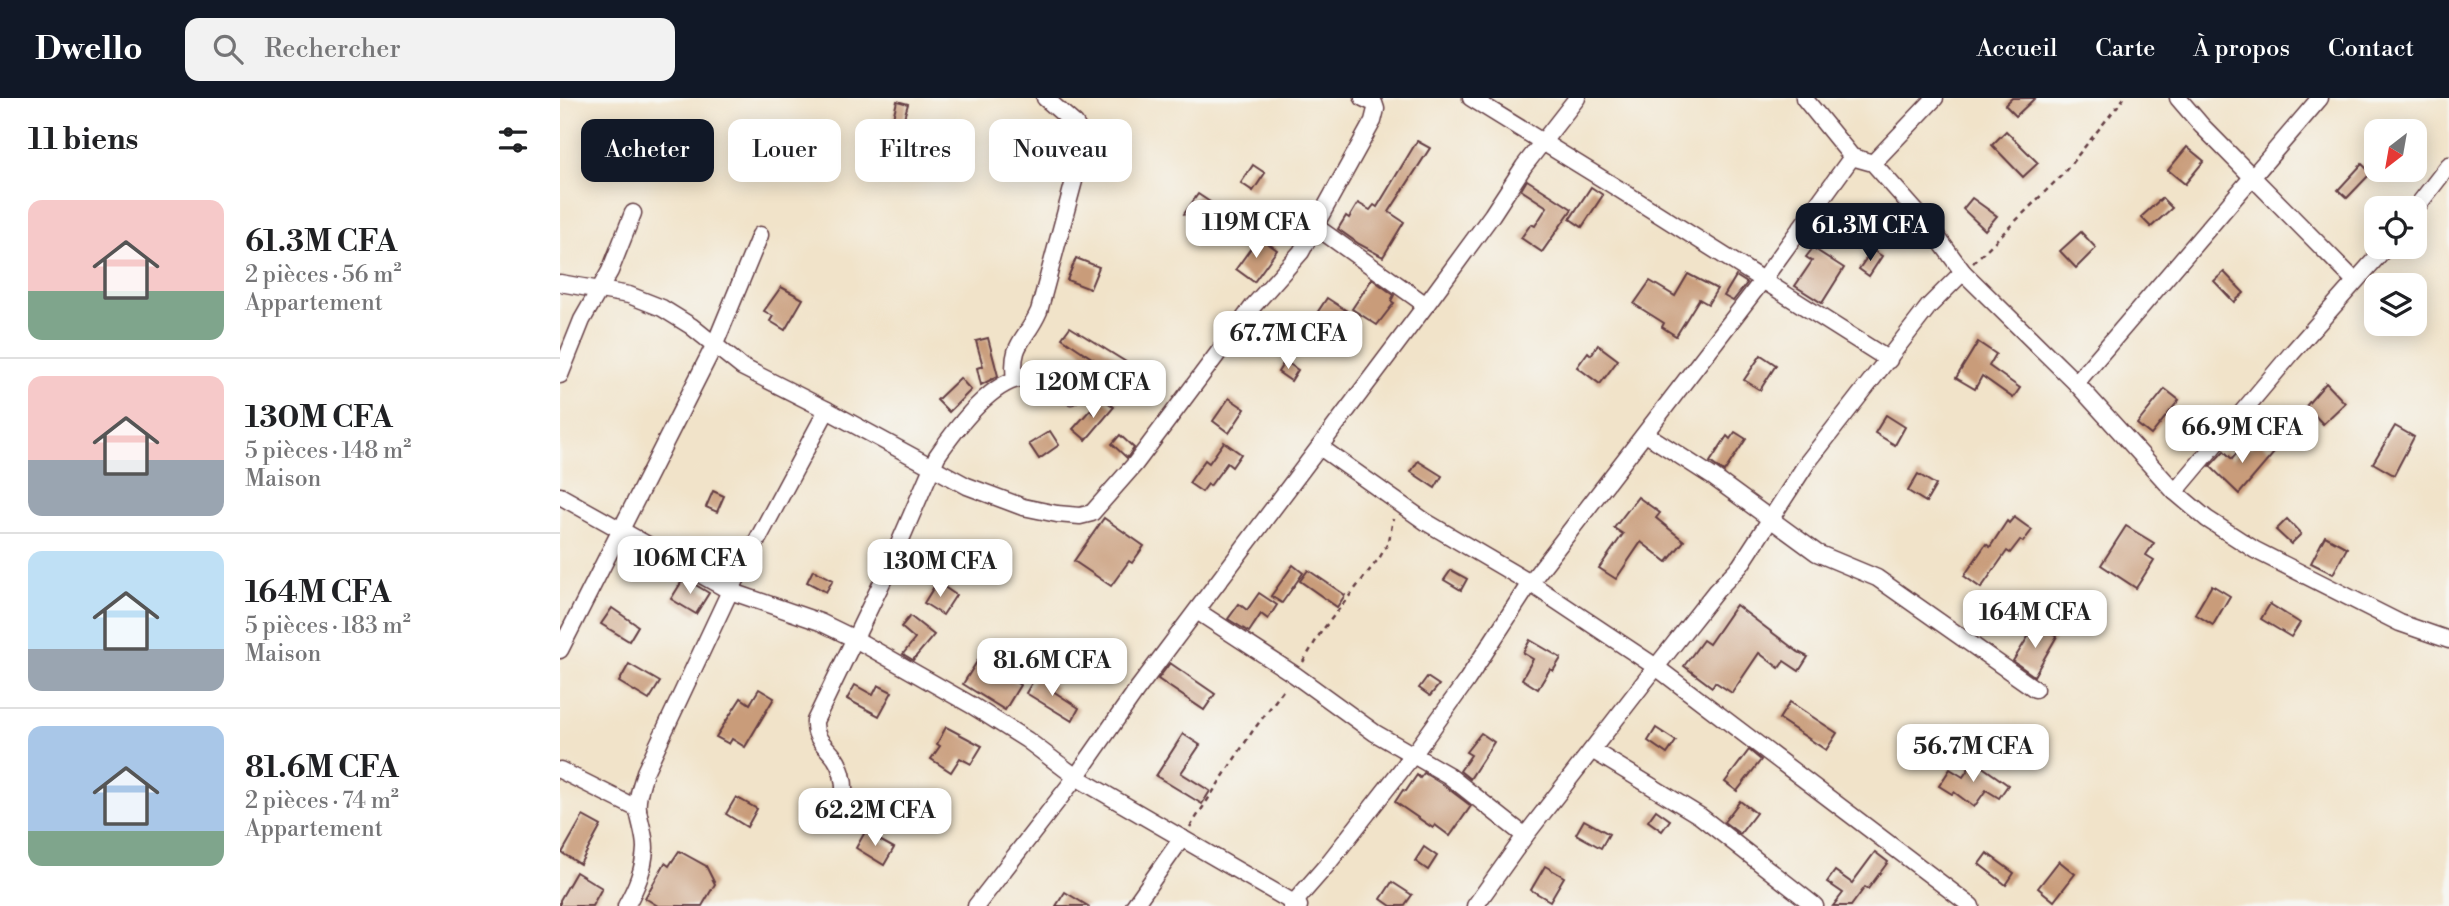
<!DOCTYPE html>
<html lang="fr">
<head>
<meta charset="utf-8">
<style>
	body { margin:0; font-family:"Libre Bodoni",serif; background:#f2f2f2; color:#202124; height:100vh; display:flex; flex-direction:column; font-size:26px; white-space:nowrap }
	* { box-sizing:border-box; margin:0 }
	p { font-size:23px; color:#757577 }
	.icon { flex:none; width:38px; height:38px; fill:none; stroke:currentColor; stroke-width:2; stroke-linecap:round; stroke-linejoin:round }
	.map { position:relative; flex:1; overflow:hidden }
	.panel { display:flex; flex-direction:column; background:#fff; width:560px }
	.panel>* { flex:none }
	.hud { position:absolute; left:21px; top:21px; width:665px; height:63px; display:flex; gap:14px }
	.needle { width:46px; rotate:211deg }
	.controls { position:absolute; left:1804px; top:21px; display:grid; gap:14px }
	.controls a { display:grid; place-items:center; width:63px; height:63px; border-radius:14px; background:#fff; box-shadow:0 4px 18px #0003; font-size:35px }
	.price { position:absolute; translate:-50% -60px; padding:0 16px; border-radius:14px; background:#fff; color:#222; font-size:23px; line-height:46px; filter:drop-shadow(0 2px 4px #0008) }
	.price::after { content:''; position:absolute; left:50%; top:42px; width:21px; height:16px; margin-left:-10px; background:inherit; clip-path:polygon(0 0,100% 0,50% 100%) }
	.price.selected { background:#111827; color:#fff }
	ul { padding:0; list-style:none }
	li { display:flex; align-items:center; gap:21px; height:175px; padding:0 28px }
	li+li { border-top:2px solid #e0e0e0 }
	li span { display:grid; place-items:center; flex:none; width:196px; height:140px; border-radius:14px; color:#555 }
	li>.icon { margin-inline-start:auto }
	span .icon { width:84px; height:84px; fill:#fffc; stroke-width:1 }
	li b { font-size:30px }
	h2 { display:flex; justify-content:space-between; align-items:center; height:84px; padding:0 28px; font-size:30px }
	.pill { padding:0 24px; border-radius:14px; background:#fff; box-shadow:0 4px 18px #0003; font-size:24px; line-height:63px }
	.pill.selected { background:#111827; color:#fff }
	header { display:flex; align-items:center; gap:42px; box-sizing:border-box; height:98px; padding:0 35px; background:#111827; color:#fff }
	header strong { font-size:33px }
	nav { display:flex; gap:38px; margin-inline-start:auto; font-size:24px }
	.search { width:490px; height:63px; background:#f2f2f2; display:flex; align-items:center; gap:18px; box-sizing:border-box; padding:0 24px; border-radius:14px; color:#757577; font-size:26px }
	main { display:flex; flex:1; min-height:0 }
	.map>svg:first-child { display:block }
	.building { fill:#c99c7a }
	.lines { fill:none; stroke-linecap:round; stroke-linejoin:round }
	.street-casing { stroke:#633c43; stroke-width:19 }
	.path { stroke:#633c43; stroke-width:2.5; stroke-dasharray:5 5; stroke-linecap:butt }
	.street { stroke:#fff; stroke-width:16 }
</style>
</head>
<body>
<header>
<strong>Dwello</strong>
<div class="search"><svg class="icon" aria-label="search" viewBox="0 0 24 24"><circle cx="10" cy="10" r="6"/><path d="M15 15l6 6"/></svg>Rechercher</div>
<nav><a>Accueil</a><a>Carte</a><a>À propos</a><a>Contact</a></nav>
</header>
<main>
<section class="panel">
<h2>11 biens<svg class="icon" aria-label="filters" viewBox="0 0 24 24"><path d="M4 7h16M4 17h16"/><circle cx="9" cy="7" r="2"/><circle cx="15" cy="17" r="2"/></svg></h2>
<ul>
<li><span style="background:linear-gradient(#f6c9c9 65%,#7fa58c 0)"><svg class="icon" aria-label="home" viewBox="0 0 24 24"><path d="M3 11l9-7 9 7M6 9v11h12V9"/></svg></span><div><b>61.3M CFA</b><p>2 pièces · 56 m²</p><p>Appartement</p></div></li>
<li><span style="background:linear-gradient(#f6c9c9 60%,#9aa5b1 0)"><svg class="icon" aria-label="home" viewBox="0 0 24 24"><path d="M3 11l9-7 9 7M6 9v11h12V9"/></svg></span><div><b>130M CFA</b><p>5 pièces · 148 m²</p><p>Maison</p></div></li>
<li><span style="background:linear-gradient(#bfe0f5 70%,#9aa5b1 0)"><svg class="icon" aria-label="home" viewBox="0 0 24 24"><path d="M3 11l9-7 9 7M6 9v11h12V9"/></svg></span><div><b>164M CFA</b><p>5 pièces · 183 m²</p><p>Maison</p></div></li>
<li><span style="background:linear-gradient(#a9c7e8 75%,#7fa58c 0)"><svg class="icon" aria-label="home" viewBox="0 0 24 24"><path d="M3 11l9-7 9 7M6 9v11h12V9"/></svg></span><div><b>81.6M CFA</b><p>2 pièces · 74 m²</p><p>Appartement</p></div></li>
</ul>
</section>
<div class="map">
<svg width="1889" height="808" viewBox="0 0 1889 808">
	<rect width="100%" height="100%" fill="#f6f6f2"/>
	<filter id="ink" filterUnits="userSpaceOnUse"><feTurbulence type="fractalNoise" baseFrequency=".0143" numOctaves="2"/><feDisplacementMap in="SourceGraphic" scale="14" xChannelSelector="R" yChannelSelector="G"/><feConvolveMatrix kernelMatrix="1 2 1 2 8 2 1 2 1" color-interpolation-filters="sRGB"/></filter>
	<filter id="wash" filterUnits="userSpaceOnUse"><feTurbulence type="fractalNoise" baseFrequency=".00686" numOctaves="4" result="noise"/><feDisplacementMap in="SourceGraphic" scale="28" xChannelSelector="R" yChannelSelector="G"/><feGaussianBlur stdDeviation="1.57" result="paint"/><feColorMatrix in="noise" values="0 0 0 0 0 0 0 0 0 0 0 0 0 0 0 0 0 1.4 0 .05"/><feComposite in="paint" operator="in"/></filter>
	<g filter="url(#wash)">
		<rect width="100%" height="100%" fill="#f1e3c9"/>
		<g id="blocks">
			<!-- building -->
			<g class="building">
				<polygon points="1452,0 1475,0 1456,18 1445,7"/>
				<polygon points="337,3 348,6 343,23 333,20"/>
				<polygon points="1446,33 1478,65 1463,79 1432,47"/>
				<polygon points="857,43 870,50 829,114 844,124 823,159 799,146 778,131 786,118 789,120 798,105 810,112 814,107 817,109"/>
				<polygon points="1627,49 1644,63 1625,86 1608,72"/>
				<polygon points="1802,66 1811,75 1787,100 1778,92"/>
				<polygon points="693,67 705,75 693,93 681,85"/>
				<polygon points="967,82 1012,111 982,154 961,140 971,126 975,128 987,109 961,92"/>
				<polygon points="1031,89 1043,97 1022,129 1010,121"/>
				<polygon points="638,96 674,120 660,141 624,116"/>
				<polygon points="1412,100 1437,118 1425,132 1403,111"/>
				<polygon points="1602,100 1612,110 1591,129 1581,119"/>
				<polygon points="1521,134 1536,150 1516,170 1500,153"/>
				<polygon points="699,139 717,152 694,184 676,171"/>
				<polygon points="1253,150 1284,170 1262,205 1235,188 1252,163 1246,159"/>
				<polygon points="1312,152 1322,158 1309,178 1299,171"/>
				<polygon points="516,160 539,169 530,191 507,182"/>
				<polygon points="1664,174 1684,195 1674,204 1654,183"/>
				<polygon points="1128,176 1157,191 1148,206 1139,201 1116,238 1102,229 1104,225 1074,206 1090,183 1115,198"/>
				<polygon points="1176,178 1187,185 1173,203 1164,198"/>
				<polygon points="812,181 834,197 831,203 834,205 817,227 792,211"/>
				<polygon points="221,189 243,201 225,232 210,223 213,218 204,213"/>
				<polygon points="767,200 787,213 763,250 743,236"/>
				<polygon points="510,229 566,264 550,287 529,273 536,263 502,240"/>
				<polygon points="428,240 438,278 421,287 417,270 423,268 416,243"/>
				<polygon points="1418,244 1436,256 1429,268 1460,290 1453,300 1422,278 1415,291 1396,280"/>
				<polygon points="1038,247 1058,262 1040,286 1017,269 1028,254 1031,257"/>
				<polygon points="1201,257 1216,267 1200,292 1184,282"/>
				<polygon points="725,263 738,272 731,283 718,274"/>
				<polygon points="400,280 411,292 389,314 377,302"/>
				<polygon points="1766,285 1785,305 1763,326 1746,308"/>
				<polygon points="1605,291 1619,302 1591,337 1577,326"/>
				<polygon points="669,300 685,311 669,335 653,323"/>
				<polygon points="543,301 554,309 526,342 513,331 530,312 533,315"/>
				<polygon points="1326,317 1345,329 1335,347 1315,335"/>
				<polygon points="1835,328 1854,339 1834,377 1813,365"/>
				<polygon points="490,333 499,347 479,361 469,346"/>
				<polygon points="1175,334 1186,341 1164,374 1150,364 1167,338 1170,341"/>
				<polygon points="560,337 574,350 567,360 552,346"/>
				<polygon points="1697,342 1714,355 1679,396 1650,368 1664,353 1672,361 1685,345 1690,350"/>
				<polygon points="664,344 681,356 672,369 667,365 650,388 648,386 642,394 629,385 645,362 649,365"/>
				<polygon points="858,363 882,378 875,390 851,374"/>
				<polygon points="1358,376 1376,387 1366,404 1348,393"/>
				<polygon points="153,393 164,398 157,414 146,409"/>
				<polygon points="1078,399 1100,415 1096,420 1124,443 1107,464 1081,444 1056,481 1039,470 1063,436 1054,430"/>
				<polygon points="1454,419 1472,432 1463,444 1460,442 1450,455 1447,453 1421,490 1404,478 1426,446 1430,449 1447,423 1449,425"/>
				<polygon points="544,420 584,448 572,465 569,463 551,488 514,463"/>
				<polygon points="1727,421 1741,436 1731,446 1716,432"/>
				<polygon points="1566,428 1594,445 1586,457 1594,462 1576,490 1541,467"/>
				<polygon points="1765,438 1787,450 1773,476 1751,465"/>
				<polygon points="733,467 743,475 722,505 711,498"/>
				<polygon points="253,472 273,482 266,494 247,484"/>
				<polygon points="748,472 785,497 777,509 740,483"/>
				<polygon points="891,472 907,481 901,492 884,482"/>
				<polygon points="124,480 149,495 136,516 111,501"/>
				<polygon points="377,484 396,497 383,517 364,505"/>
				<polygon points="1652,487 1670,498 1653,527 1635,516"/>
				<polygon points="699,495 717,507 708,521 701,516 689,534 668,521 679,506 687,512"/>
				<polygon points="1710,506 1740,525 1731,539 1701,521"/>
				<polygon points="1176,507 1238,554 1248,559 1239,573 1224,563 1219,570 1199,555 1172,595 1155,584 1152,589 1124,568 1143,542 1149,546"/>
				<polygon points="52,510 78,528 69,543 41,526"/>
				<polygon points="350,518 374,537 353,562 343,556 355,541 341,529"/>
				<polygon points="1476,526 1497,538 1474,578 1453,563"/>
				<polygon points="970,542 1001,560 993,573 990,571 978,591 962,581 973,561 963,555"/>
				<polygon points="423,554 452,571 447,579 460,587 445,612 403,586"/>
				<polygon points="610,565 655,596 644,612 598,581"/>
				<polygon points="69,566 100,584 89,602 59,584"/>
				<polygon points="476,578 496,589 493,593 519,610 512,623 466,595"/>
				<polygon points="867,579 879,587 870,598 859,590"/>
				<polygon points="295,587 313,597 318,587 332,594 319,618 287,601"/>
				<polygon points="199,591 214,600 185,649 172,641 169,646 156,639 181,600 190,606"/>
				<polygon points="1230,604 1277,635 1266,652 1219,621"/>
				<polygon points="386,629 422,648 411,666 400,660 391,674 371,661 380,648 377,646"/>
				<polygon points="1096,630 1116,643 1107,656 1088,643"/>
				<polygon points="921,635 934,644 910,681 900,673 911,657 906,654"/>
				<polygon points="623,636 640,647 621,675 650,693 642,706 596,678"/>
				<polygon points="1189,652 1201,662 1177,693 1165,684"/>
				<polygon points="1414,663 1448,687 1439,700 1426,692 1414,709 1394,694 1392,696 1379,688 1390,671 1403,679"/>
				<polygon points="864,675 882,686 911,708 890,738 875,727 873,730 835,704 843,692 846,693 857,677 860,680"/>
				<polygon points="176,699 197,711 187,729 166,716"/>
				<polygon points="1180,703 1196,715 1180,736 1164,724"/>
				<polygon points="1096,712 1110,722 1102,733 1088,723"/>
				<polygon points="23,718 41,728 20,766 2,755"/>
				<polygon points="1024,722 1049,736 1041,750 1016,736"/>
				<polygon points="305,734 334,750 324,767 296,750"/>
				<polygon points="864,749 877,758 868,772 855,763"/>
				<polygon points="119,753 146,768 155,786 142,808 98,808 85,800 105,765 109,768"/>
				<polygon points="1315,754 1328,764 1308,791 1305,789 1291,808 1273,808 1283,795 1267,784 1275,773 1292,785"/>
				<polygon points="1427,755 1454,775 1446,787 1419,766"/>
				<polygon points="1499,763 1515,776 1494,803 1478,790"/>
				<polygon points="985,768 1004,779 990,803 971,792"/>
				<polygon points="16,774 42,790 32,808 0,808 0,802"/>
				<polygon points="832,784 852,797 844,808 831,808 821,801"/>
				<polygon points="505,794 528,808 496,808"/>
			</g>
		</g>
	</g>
	<g filter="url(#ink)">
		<use href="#blocks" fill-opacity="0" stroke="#633c43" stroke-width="2"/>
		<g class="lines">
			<defs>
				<g id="street">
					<polyline points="911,0 1054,88 1329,262"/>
					<polyline points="1244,0 1292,59 1313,65 1369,128 1403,174 1516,285 1615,394 1647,421 1695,452 1840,525 1889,542"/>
					<polyline points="1618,0 1642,28 1794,182"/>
					<polyline points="1313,65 1375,0"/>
					<polyline points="1855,111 1889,67"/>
					<polyline points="755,128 813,23 816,11 814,5 803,0"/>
					<polyline points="0,185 69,197 102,210 131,228 182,269 267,312 407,388 463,409 497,416 520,418 532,415 575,366 694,207 741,154 755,128 866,207"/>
					<polyline points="0,277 22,222 50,173 73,115"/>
					<path d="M455,281C450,244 466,243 479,213L525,42L515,26L485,0"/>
					<polyline points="1516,285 1760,0"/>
					<polyline points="1086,336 1153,379 1257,455 1317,480 1475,591"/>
					<polyline points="760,349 866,424 970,485 1096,569 1411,808"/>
					<polyline points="1615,394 1731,256 1826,149"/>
					<polyline points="0,398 170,493 260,524 295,541 413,608 467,642 516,679 739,808"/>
					<polyline points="637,513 735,577 815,635 888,677 965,738"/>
					<polyline points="0,552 155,246 200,137"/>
					<polyline points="1032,652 1140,718 1255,808"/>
					<polyline points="0,672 78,711"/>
					<path d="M284,703C285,689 284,673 275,660C265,647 254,641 255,623L326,476L377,358C395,332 435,276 471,280C486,282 498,291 511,298"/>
					<path d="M66,808C76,790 84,772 85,750C85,737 80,725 78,712C76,699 82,686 85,674L170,493L267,312"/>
					<polyline points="416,808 516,679 576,593 866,207 932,117 964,68 1017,0"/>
					<polyline points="574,808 622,740"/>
					<polyline points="731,808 766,768 853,657 907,582 970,485 1202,183 1292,59"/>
					<polyline points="915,808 965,738 1096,569 1156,493 1180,468 1247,365 1369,208 1403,174"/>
				</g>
			</defs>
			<!-- street casing -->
			<use href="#street" class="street-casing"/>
			<!-- path -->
			<g class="path">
				<polyline points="1413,165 1502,77 1564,0"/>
				<polyline points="743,564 761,534 820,459 829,443 833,421"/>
				<polyline points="630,729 692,634 725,590"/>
			</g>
			<!-- street -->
			<use href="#street" class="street"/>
		</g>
	</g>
</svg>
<div class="controls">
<a><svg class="needle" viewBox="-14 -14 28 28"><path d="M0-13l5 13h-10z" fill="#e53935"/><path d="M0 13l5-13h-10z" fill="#757577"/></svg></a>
<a><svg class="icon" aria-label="locate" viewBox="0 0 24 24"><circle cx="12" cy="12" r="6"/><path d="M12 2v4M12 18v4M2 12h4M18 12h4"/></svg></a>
<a><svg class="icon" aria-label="layers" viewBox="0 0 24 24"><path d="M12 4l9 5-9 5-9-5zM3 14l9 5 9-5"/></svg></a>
</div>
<b class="price" style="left:696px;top:162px">119M CFA</b>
<b class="price selected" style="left:1310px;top:165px">61.3M CFA</b>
<b class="price" style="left:728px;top:273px">67.7M CFA</b>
<b class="price" style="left:533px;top:322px">120M CFA</b>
<b class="price" style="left:1682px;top:367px">66.9M CFA</b>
<b class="price" style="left:130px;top:498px">106M CFA</b>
<b class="price" style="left:380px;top:501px">130M CFA</b>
<b class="price" style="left:1475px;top:552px">164M CFA</b>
<b class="price" style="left:492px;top:600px">81.6M CFA</b>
<b class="price" style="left:1413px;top:686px">56.7M CFA</b>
<b class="price" style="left:315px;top:750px">62.2M CFA</b>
<div class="hud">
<a class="pill selected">Acheter</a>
<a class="pill">Louer</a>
<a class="pill">Filtres</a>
<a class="pill">Nouveau</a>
</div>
</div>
</main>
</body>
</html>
